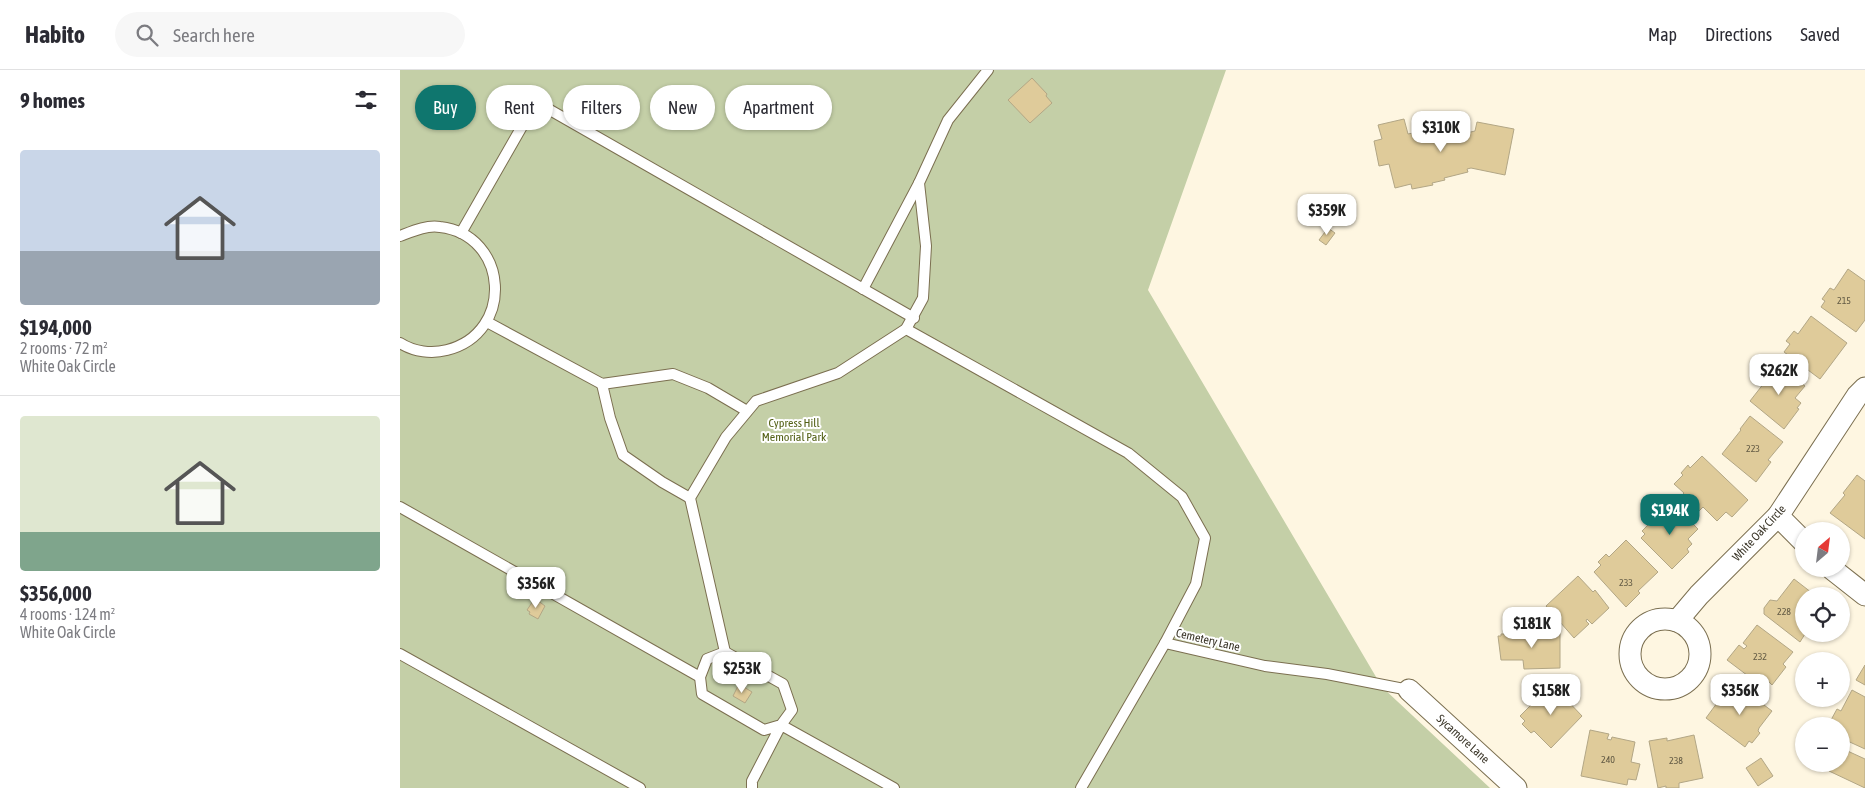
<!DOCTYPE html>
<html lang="en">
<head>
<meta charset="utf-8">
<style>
	body { margin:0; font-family:"Asap Condensed",sans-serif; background:#f7f7f7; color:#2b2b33; height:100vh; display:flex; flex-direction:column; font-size:19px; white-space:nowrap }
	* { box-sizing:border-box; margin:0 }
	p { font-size:16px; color:#7c7c81 }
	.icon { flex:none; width:28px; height:28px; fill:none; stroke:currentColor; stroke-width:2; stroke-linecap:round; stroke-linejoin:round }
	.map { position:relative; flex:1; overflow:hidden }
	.details { display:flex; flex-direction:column; background:#fff; width:400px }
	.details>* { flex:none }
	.hud { position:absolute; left:15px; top:15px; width:475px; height:45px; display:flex; gap:10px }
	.needle { width:32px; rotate:28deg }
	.fabs { position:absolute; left:1395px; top:452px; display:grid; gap:10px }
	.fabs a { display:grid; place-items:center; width:55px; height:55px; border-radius:50%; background:#fff; box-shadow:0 1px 4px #0004; font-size:25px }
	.price { position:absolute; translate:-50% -42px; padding:0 11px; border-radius:10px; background:#fff; color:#222; font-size:16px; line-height:32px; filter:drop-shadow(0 1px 2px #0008) }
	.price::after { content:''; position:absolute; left:50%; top:30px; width:15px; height:11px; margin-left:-8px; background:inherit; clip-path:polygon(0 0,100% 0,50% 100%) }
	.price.selected { background:#0f766e; color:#fff }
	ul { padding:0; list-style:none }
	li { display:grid; align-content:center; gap:10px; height:265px; padding:0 20px }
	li+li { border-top:1px solid #e1e1e2 }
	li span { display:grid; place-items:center; height:155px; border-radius:5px; color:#555 }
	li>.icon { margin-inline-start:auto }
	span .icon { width:90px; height:90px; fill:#fffc; stroke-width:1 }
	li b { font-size:21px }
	h2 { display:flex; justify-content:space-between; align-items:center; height:60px; padding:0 20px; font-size:21px }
	.pill { padding:0 18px; border-radius:22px; background:#fff; box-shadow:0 1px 4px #0004; font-size:18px; line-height:45px }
	.pill.selected { background:#0f766e; color:#fff }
	header { display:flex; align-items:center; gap:30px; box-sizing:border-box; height:70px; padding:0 25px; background:#fff; border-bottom:1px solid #e1e1e2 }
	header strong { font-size:24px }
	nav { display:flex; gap:28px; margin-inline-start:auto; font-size:18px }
	.search { width:350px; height:45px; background:#f7f7f7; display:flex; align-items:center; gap:12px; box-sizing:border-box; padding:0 18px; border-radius:28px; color:#7c7c81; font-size:19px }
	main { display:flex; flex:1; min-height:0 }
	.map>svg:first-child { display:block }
	.green { fill:#c4cfa7 }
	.building { fill:#dfcb9a; stroke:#b2a685 }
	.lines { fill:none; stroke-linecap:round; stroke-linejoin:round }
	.service-casing { stroke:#7b6f50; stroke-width:12 }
	.minor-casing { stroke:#7b6f50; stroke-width:23 }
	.service { stroke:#fff; stroke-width:10 }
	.minor { stroke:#fff; stroke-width:21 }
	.labels { text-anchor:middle; stroke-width:4; stroke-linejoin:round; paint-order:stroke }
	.number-label { font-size:10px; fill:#625a44 }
	.park-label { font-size:12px; fill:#525f14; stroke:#fff }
	.street-label { font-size:12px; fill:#393427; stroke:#fff }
</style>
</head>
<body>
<header>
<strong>Habito</strong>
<div class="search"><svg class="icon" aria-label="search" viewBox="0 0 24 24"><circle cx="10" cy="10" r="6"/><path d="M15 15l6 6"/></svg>Search here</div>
<nav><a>Map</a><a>Directions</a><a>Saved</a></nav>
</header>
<main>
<section class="details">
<h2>9 homes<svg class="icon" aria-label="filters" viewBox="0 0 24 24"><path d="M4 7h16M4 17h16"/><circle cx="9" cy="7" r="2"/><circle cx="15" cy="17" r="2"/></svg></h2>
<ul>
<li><span style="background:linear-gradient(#c9d6e8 65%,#9aa5b1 0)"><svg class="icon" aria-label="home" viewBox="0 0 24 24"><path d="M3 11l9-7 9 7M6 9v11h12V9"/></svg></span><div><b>$194,000</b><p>2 rooms · 72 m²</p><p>White Oak Circle</p></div></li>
<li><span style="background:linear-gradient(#dfe7d0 75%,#7fa58c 0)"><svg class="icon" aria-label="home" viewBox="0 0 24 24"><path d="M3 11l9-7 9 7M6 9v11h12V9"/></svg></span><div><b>$356,000</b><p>4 rooms · 124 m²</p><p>White Oak Circle</p></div></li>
</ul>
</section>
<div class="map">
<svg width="1465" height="718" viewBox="0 0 1465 718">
	<rect width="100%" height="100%" fill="#fef6e1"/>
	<!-- green -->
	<polygon class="green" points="0,0 826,0 748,220 982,617 1090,718 0,718"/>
	<!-- building -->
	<g class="building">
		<polygon points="632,8 647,24 646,26 652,33 630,53 608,30"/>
		<polygon points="1004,49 1008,64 1042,57 1045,68 1075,61 1077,52 1114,59 1105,105 1071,98 1067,99 1068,102 1044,108 1045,110 1032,113 1033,115 1012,119 1011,114 995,118 989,94 979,96 974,71 982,69 978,55"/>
		<polygon points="928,158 935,163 926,175 919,170"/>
		<polygon points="1448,199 1465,211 1465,250 1456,262 1421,237 1425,231 1422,229 1430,218 1434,220"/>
		<polygon points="1411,246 1447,273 1420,309 1384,282 1390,274 1386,271 1394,261 1398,264"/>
		<polygon points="1376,295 1377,296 1379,295 1405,316 1395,328 1401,333 1397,338 1399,339 1384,359 1350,331 1368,308 1367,306"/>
		<polygon points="1350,346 1383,372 1368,390 1371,392 1356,412 1322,384 1341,360 1340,359"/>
		<polygon points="1302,386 1348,430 1332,447 1326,442 1317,451 1303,437 1298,442 1284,429 1286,428 1282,425 1284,423 1274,414 1283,405 1281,403 1288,395 1290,398"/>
		<polygon points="1457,405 1465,411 1465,469 1430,443 1445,425 1443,423"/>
		<polygon points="1272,433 1298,459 1288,469 1292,474 1287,479 1289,482 1272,499 1241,468 1245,464 1242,461 1253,450 1255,453 1263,446 1261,444"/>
		<polygon points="1226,470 1258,502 1238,521 1240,523 1226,537 1194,502 1201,495 1198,492 1206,484 1209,487"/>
		<polygon points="1178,506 1193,522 1195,520 1209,538 1192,554 1187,549 1186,551 1189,554 1174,568 1146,536"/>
		<polygon points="1394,509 1416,526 1404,526 1404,564 1411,564 1409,567 1405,564 1400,572 1364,544 1364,538 1370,530 1377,531"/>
		<polygon points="137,530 145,536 138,549 129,544 130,542 127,540 133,531 135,533"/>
		<polygon points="1357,555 1393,582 1383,594 1386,597 1372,615 1369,612 1364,618 1327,590 1339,575 1344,579 1347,576 1343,573"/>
		<polygon points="1160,562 1160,598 1124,599 1123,590 1101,590 1098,566 1101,566 1101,564"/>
		<polygon points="1465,595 1465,615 1456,610"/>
		<polygon points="339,614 352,622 345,633 333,626"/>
		<polygon points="1152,614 1158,614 1165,621 1164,627 1182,646 1151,678 1134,661 1131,663 1122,654 1125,651 1120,646"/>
		<polygon points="1336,614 1372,641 1359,658 1358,661 1360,663 1352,673 1349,671 1345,677 1306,648 1317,633 1322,633"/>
		<polygon points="1452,620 1465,627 1465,679 1441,668 1441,656 1433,656 1435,652 1431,650 1437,639 1441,641"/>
		<polygon points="1190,660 1209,664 1207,669 1211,670 1212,667 1235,672 1231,692 1240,694 1236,710 1228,709 1227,715 1181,706"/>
		<polygon points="1294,665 1303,708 1279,713 1279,718 1266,718 1266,716 1258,718 1249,671 1267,668 1267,671"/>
		<polygon points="1441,678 1465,689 1465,718 1429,701 1433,694 1441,694"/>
		<polygon points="1361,688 1373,706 1358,716 1346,698"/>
	</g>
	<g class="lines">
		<defs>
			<g id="service">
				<polyline points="61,163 136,32 514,248"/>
				<path d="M0,166C13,161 26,155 40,157C109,165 115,263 47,280C32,284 14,282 0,273"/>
				<polyline points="463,219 519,113"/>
				<polyline points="87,252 202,314 273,304 308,318 347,341"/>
				<polyline points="506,259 728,383 782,427 805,468 796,514 765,573"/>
				<polyline points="202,314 210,348 223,385 262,412 290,428"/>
				<polyline points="0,437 300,607"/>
				<polyline points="325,582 290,428 326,367 356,331 438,303 506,259 523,228 526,176 519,113 548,50 588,0"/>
				<polyline points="0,584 240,718"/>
				<polyline points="352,718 352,711 381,655 392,640 383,614 325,582 307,589 300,607 302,624 364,660 381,655 494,718"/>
				<polyline points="681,718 765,573 865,596 927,604 1009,620"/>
			</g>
			<g id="minor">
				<polyline points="1378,446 1404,472"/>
				<polyline points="1432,499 1465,525"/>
				<circle cx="1265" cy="584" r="35"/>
				<polyline points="1277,551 1299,525 1378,446 1457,326 1465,318"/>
				<polyline points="1009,620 1116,718"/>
			</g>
		</defs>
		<!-- service casing -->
		<use href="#service" class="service-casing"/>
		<!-- minor casing -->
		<use href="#minor" class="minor-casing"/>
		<!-- service -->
		<use href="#service" class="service"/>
		<!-- minor -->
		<use href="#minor" class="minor"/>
	</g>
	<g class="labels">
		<!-- number labels -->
		<g class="number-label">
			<text x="1444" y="234">215</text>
			<text x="1353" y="382">223</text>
			<text x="1226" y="516">233</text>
			<text x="1384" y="545">228</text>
			<text x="1360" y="590">232</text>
			<text x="1208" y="693">240</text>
			<text x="1276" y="694">238</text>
		</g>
		<!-- park labels -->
		<g class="park-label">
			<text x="394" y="357">Cypress Hill<tspan x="394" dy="14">Memorial Park</tspan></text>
		</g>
		<!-- street labels -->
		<g class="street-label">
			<text transform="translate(1359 463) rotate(-47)" y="4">White Oak Circle</text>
			<text transform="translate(808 570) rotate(13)" y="4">Cemetery Lane</text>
			<text transform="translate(1063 669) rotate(42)" y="4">Sycamore Lane</text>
		</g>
	</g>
</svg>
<div class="fabs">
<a><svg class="needle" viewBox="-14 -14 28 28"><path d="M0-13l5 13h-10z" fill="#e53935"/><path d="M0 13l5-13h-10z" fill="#7c7c81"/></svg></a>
<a><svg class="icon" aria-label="locate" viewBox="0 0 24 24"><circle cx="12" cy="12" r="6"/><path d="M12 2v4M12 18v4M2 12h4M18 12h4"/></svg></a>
<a>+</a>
<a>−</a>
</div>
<b class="price" style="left:1041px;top:83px">$310K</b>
<b class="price" style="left:927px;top:166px">$359K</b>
<b class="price" style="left:1379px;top:326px">$262K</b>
<b class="price selected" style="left:1270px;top:466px">$194K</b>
<b class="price" style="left:136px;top:539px">$356K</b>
<b class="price" style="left:1132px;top:579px">$181K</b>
<b class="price" style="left:342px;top:624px">$253K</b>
<b class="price" style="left:1151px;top:646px">$158K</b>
<b class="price" style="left:1340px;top:646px">$356K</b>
<div class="hud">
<a class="pill selected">Buy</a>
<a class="pill">Rent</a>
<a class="pill">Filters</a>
<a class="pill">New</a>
<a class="pill">Apartment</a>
</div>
</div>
</main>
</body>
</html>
